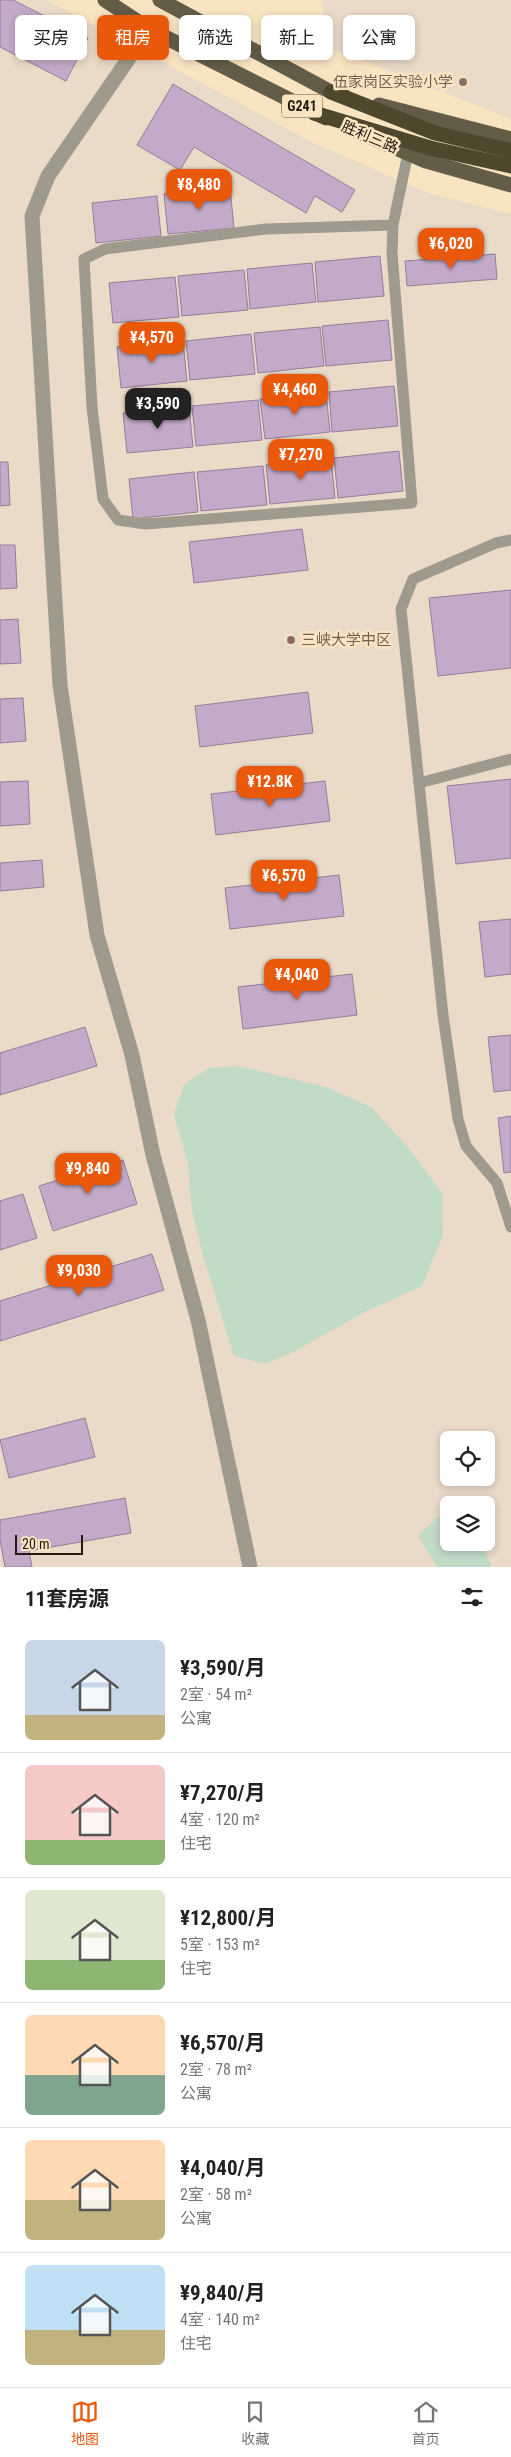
<!DOCTYPE html>
<html lang="zh">
<head>
<meta charset="utf-8">
<style>
	body { margin:0; font-family:"Roboto Condensed","Noto Sans SC",sans-serif; background:#f2f2f2; color:#222; height:100vh; display:flex; flex-direction:column; font-size:19px; white-space:nowrap }
	* { box-sizing:border-box; margin:0 }
	p { font-size:16px; color:#767676 }
	.icon { flex:none; width:28px; height:28px; fill:none; stroke:currentColor; stroke-width:2; stroke-linecap:round; stroke-linejoin:round }
	.map { position:relative; height:1567px; overflow:hidden }
	.sheet { display:flex; flex-direction:column; background:#fff; flex:1 }
	.sheet>* { flex:none }
	.hud { position:absolute; left:15px; top:15px; width:481px; height:45px; display:flex; gap:10px }
	.buttons { position:absolute; left:440px; top:1431px; display:grid; gap:10px }
	.buttons a { display:grid; place-items:center; width:55px; height:55px; border-radius:8px; background:#fff; box-shadow:0 2px 8px #0003; font-size:25px }
	.scale { position:absolute; left:15px; bottom:12px; width:68px; box-sizing:border-box; padding-left:5px; border:2px solid #221a0e; border-top:0; font-size:14px; line-height:18px; white-space:nowrap; color:#221a0e; -webkit-text-stroke:4px #f9e4c2; paint-order:stroke }
	.price { position:absolute; translate:-50% -42px; padding:0 11px; border-radius:10px; background:#ea580c; color:#fff; font-size:16px; line-height:32px; filter:drop-shadow(0 1px 2px #0008) }
	.price::after { content:''; position:absolute; left:50%; top:30px; width:15px; height:11px; margin-left:-8px; background:inherit; clip-path:polygon(0 0,100% 0,50% 100%) }
	.price.current { background:#222; color:#fff }
	ul { padding:0; list-style:none }
	li { display:flex; align-items:center; gap:15px; height:125px; padding:0 25px }
	li+li { border-top:1px solid #e0e0e0 }
	li span { display:grid; place-items:center; flex:none; width:140px; height:100px; border-radius:8px; color:#555 }
	li>.icon { margin-inline-start:auto }
	span .icon { width:60px; height:60px; fill:#fffc; stroke-width:1 }
	li b { font-size:21px }
	h2 { display:flex; justify-content:space-between; align-items:center; height:60px; padding:0 25px; font-size:21px }
	.pill { padding:0 18px; border-radius:8px; background:#fff; box-shadow:0 2px 8px #0003; font-size:18px; line-height:45px }
	.pill.current { background:#ea580c; color:#fff }
	.menu { display:flex; justify-content:space-around; align-items:center; height:70px; border-top:1px solid #e0e0e0; background:#fff; font-size:14px; color:#767676 }
	.menu a { display:grid; justify-items:center; gap:2px }
	.menu .current { color:#ea580c }
	.map>svg:first-child { display:block }
	.education { fill:#eadac8; fill-rule:evenodd }
	.green { fill:#c2dbc7 }
	.building { fill:#c3aac8; stroke:#947d99 }
	.lines { fill:none; stroke-linecap:round; stroke-linejoin:round }
	.lane { stroke:#9e9b8e; stroke-width:11 }
	.street { stroke:#9e9b8e; stroke-width:15 }
	.primary { stroke:#635d47; stroke-width:15 }
	.highway { stroke:#4e472d; stroke-width:15 }
	.education-dot { fill:#8d6e63; stroke:#f9e4c2; stroke-width:2 }
	.labels { text-anchor:middle; stroke-width:5; stroke-linejoin:round; paint-order:stroke }
	.shield { fill:#f9e4c2; stroke:#625744; stroke-width:1 }
	.shield-label { font-size:14px; font-weight:bold; fill:#221a0e }
	.education-label { font-size:15px; fill:#785e54; stroke:#f9e4c2; text-anchor:end }
	.street-label { font-size:15px; fill:#221a0e; stroke:#f9e4c2 }
</style>
</head>
<body>
<div class="map">
<svg width="511" height="1567" viewBox="0 0 511 1567">
	<rect width="100%" height="100%" fill="#f9e4c2"/>
	<!-- education -->
	<g class="education">
		<path d="M0,0H47L314,143L428,193L511,214V1567H0ZM449,1440H486V1478H449ZM449,1505H486V1542H449Z"/>
		<polygon points="322,0 511,0 511,119 328,47"/>
	</g>
	<!-- green -->
	<g class="green">
		<polygon points="238,1066 326,1087 371,1107 408,1147 442,1193 443,1235 422,1286 365,1312 291,1353 265,1364 234,1356 202,1252 191,1205 188,1164 174,1114 184,1085 208,1068"/>
		<polygon points="449,1517 449,1542 481,1543 492,1567 437,1567 418,1535 437,1518"/>
	</g>
	<!-- building -->
	<g class="building">
		<polygon points="0,0 13,0 88,38 66,81 0,47"/>
		<polygon points="173,84 355,190 342,212 315,196 306,213 194,147 180,170 137,145"/>
		<polygon points="230,187 234,228 168,234 164,194"/>
		<polygon points="157,196 161,236 96,243 92,203"/>
		<polygon points="495,254 497,279 407,286 405,261"/>
		<polygon points="380,256 384,296 318,302 315,262"/>
		<polygon points="312,263 316,302 250,309 247,269"/>
		<polygon points="244,270 248,310 182,316 178,276"/>
		<polygon points="175,277 179,317 113,323 109,283"/>
		<polygon points="388,320 392,360 326,366 322,326"/>
		<polygon points="320,327 324,366 258,373 254,333"/>
		<polygon points="251,334 255,374 190,380 186,341"/>
		<polygon points="183,341 187,381 121,388 117,347"/>
		<polygon points="394,386 398,426 332,432 329,392"/>
		<polygon points="326,393 330,432 265,439 260,399"/>
		<polygon points="258,400 262,440 196,446 192,406"/>
		<polygon points="189,407 193,447 127,453 123,413"/>
		<polygon points="399,451 403,491 338,498 334,458"/>
		<polygon points="331,458 335,498 270,504 266,465"/>
		<polygon points="0,462 8,462 10,505 0,506"/>
		<polygon points="263,466 267,505 201,511 197,472"/>
		<polygon points="194,472 198,512 133,519 129,479"/>
		<polygon points="302,529 308,570 194,583 189,542"/>
		<polygon points="0,545 15,545 17,588 0,589"/>
		<polygon points="511,590 511,668 438,676 429,598"/>
		<polygon points="18,619 21,663 0,664 0,620"/>
		<polygon points="308,692 313,733 200,747 195,706"/>
		<polygon points="23,698 26,741 0,743 0,699"/>
		<polygon points="511,779 511,858 456,864 447,786"/>
		<polygon points="28,781 30,824 0,826 0,782"/>
		<polygon points="325,781 330,821 216,835 211,794"/>
		<polygon points="42,860 44,887 0,891 0,863"/>
		<polygon points="339,875 344,916 230,929 225,888"/>
		<polygon points="511,919 511,974 485,977 479,922"/>
		<polygon points="352,974 357,1015 243,1029 238,987"/>
		<polygon points="85,1027 97,1066 0,1095 0,1053"/>
		<polygon points="511,1035 511,1090 494,1092 488,1037"/>
		<polygon points="511,1116 511,1172 504,1173 498,1118"/>
		<polygon points="123,1160 137,1204 53,1231 39,1186"/>
		<polygon points="23,1194 37,1238 0,1250 0,1201"/>
		<polygon points="152,1254 164,1290 0,1341 0,1301"/>
		<polygon points="85,1418 95,1457 9,1478 0,1440"/>
		<polygon points="125,1498 131,1533 29,1551 32,1567 5,1567 0,1540 0,1520"/>
	</g>
	<g class="lines">
		<!-- lane -->
		<g class="lane">
			<polyline points="393,225 266,229 105,249 84,259 92,407 103,499 118,520 146,524 412,503 392,253 393,225 408,153"/>
			<polyline points="511,540 496,543 413,579 401,609 443,1015 458,1119 466,1146 497,1183 511,1227"/>
			<polyline points="419,783 511,759"/>
		</g>
		<!-- street -->
		<polyline class="street" points="149,29 48,176 32,216 60,685 97,935 132,1055 153,1155 198,1320 250,1567"/>
		<!-- primary -->
		<g class="primary">
			<polyline points="105,0 149,29 326,118"/>
			<polyline points="160,0 331,92 343,95"/>
			<polyline points="379,105 511,139"/>
			<polyline points="352,129 426,161 511,185"/>
		</g>
		<!-- highway -->
		<g class="highway">
			<polyline points="331,92 435,133 511,151"/>
			<polyline points="314,113 430,148 511,166"/>
		</g>
	</g>
	<!-- markers -->
	<g class="education-dot">
		<circle cx="463" cy="82" r="5"/>
		<circle cx="291" cy="640" r="5"/>
	</g>
	<g class="labels">
		<!-- shield labels -->
		<rect class="shield" x="282" y="94.5" width="40" height="23" rx="4"/>
		<g class="shield-label">
			<text x="302" y="111">G241</text>
		</g>
		<!-- education labels -->
		<g class="education-label">
			<text x="453" y="87">伍家岗区实验小学</text>
			<text x="301" y="645" text-anchor="start">三峡大学中区</text>
		</g>
		<!-- street labels -->
		<g class="street-label">
			<text transform="translate(370 137) rotate(23)" y="5">胜利三路</text>
		</g>
	</g>
</svg>
<div class="buttons">
<a><svg class="icon" aria-label="locate" viewBox="0 0 24 24"><circle cx="12" cy="12" r="6"/><path d="M12 2v4M12 18v4M2 12h4M18 12h4"/></svg></a>
<a><svg class="icon" aria-label="layers" viewBox="0 0 24 24"><path d="M12 4l9 5-9 5-9-5zM3 14l9 5 9-5"/></svg></a>
</div>
<div class="scale">20 m</div>
<b class="price" style="left:199px;top:211px">¥8,480</b>
<b class="price" style="left:451px;top:270px">¥6,020</b>
<b class="price" style="left:152px;top:364px">¥4,570</b>
<b class="price" style="left:295px;top:416px">¥4,460</b>
<b class="price current" style="left:158px;top:430px">¥3,590</b>
<b class="price" style="left:301px;top:481px">¥7,270</b>
<b class="price" style="left:270px;top:808px">¥12.8K</b>
<b class="price" style="left:284px;top:902px">¥6,570</b>
<b class="price" style="left:297px;top:1001px">¥4,040</b>
<b class="price" style="left:88px;top:1195px">¥9,840</b>
<b class="price" style="left:79px;top:1297px">¥9,030</b>
<div class="hud">
<a class="pill">买房</a>
<a class="pill current">租房</a>
<a class="pill">筛选</a>
<a class="pill">新上</a>
<a class="pill">公寓</a>
</div>
</div>
<section class="sheet">
<h2>11套房源<svg class="icon" aria-label="filters" viewBox="0 0 24 24"><path d="M4 7h16M4 17h16"/><circle cx="9" cy="7" r="2"/><circle cx="15" cy="17" r="2"/></svg></h2>
<ul>
<li><span style="background:linear-gradient(#c9d6e8 75%,#c2b280 0)"><svg class="icon" aria-label="home" viewBox="0 0 24 24"><path d="M3 11l9-7 9 7M6 9v11h12V9"/></svg></span><div><b>¥3,590/月</b><p>2室 · 54 m²</p><p>公寓</p></div></li>
<li><span style="background:linear-gradient(#f6c9c9 75%,#8fb573 0)"><svg class="icon" aria-label="home" viewBox="0 0 24 24"><path d="M3 11l9-7 9 7M6 9v11h12V9"/></svg></span><div><b>¥7,270/月</b><p>4室 · 120 m²</p><p>住宅</p></div></li>
<li><span style="background:linear-gradient(#dfe7d0 70%,#8fb573 0)"><svg class="icon" aria-label="home" viewBox="0 0 24 24"><path d="M3 11l9-7 9 7M6 9v11h12V9"/></svg></span><div><b>¥12,800/月</b><p>5室 · 153 m²</p><p>住宅</p></div></li>
<li><span style="background:linear-gradient(#ffd9b3 60%,#7fa58c 0)"><svg class="icon" aria-label="home" viewBox="0 0 24 24"><path d="M3 11l9-7 9 7M6 9v11h12V9"/></svg></span><div><b>¥6,570/月</b><p>2室 · 78 m²</p><p>公寓</p></div></li>
<li><span style="background:linear-gradient(#ffd9b3 60%,#c2b280 0)"><svg class="icon" aria-label="home" viewBox="0 0 24 24"><path d="M3 11l9-7 9 7M6 9v11h12V9"/></svg></span><div><b>¥4,040/月</b><p>2室 · 58 m²</p><p>公寓</p></div></li>
<li><span style="background:linear-gradient(#bfe0f5 65%,#c2b280 0)"><svg class="icon" aria-label="home" viewBox="0 0 24 24"><path d="M3 11l9-7 9 7M6 9v11h12V9"/></svg></span><div><b>¥9,840/月</b><p>4室 · 140 m²</p><p>住宅</p></div></li>
</ul>
</section>
<nav class="menu">
<a class="current"><svg class="icon" aria-label="map" viewBox="0 0 24 24"><path d="M3 6l6-2 6 2 6-2v14l-6 2-6-2-6 2zM9 4v14M15 6v14"/></svg>地图</a>
<a><svg class="icon" aria-label="saved" viewBox="0 0 24 24"><path d="M7 4h10v16l-5-4-5 4z"/></svg>收藏</a>
<a><svg class="icon" aria-label="home" viewBox="0 0 24 24"><path d="M3 11l9-7 9 7M6 9v11h12V9"/></svg>首页</a>
</nav>
</body>
</html>
